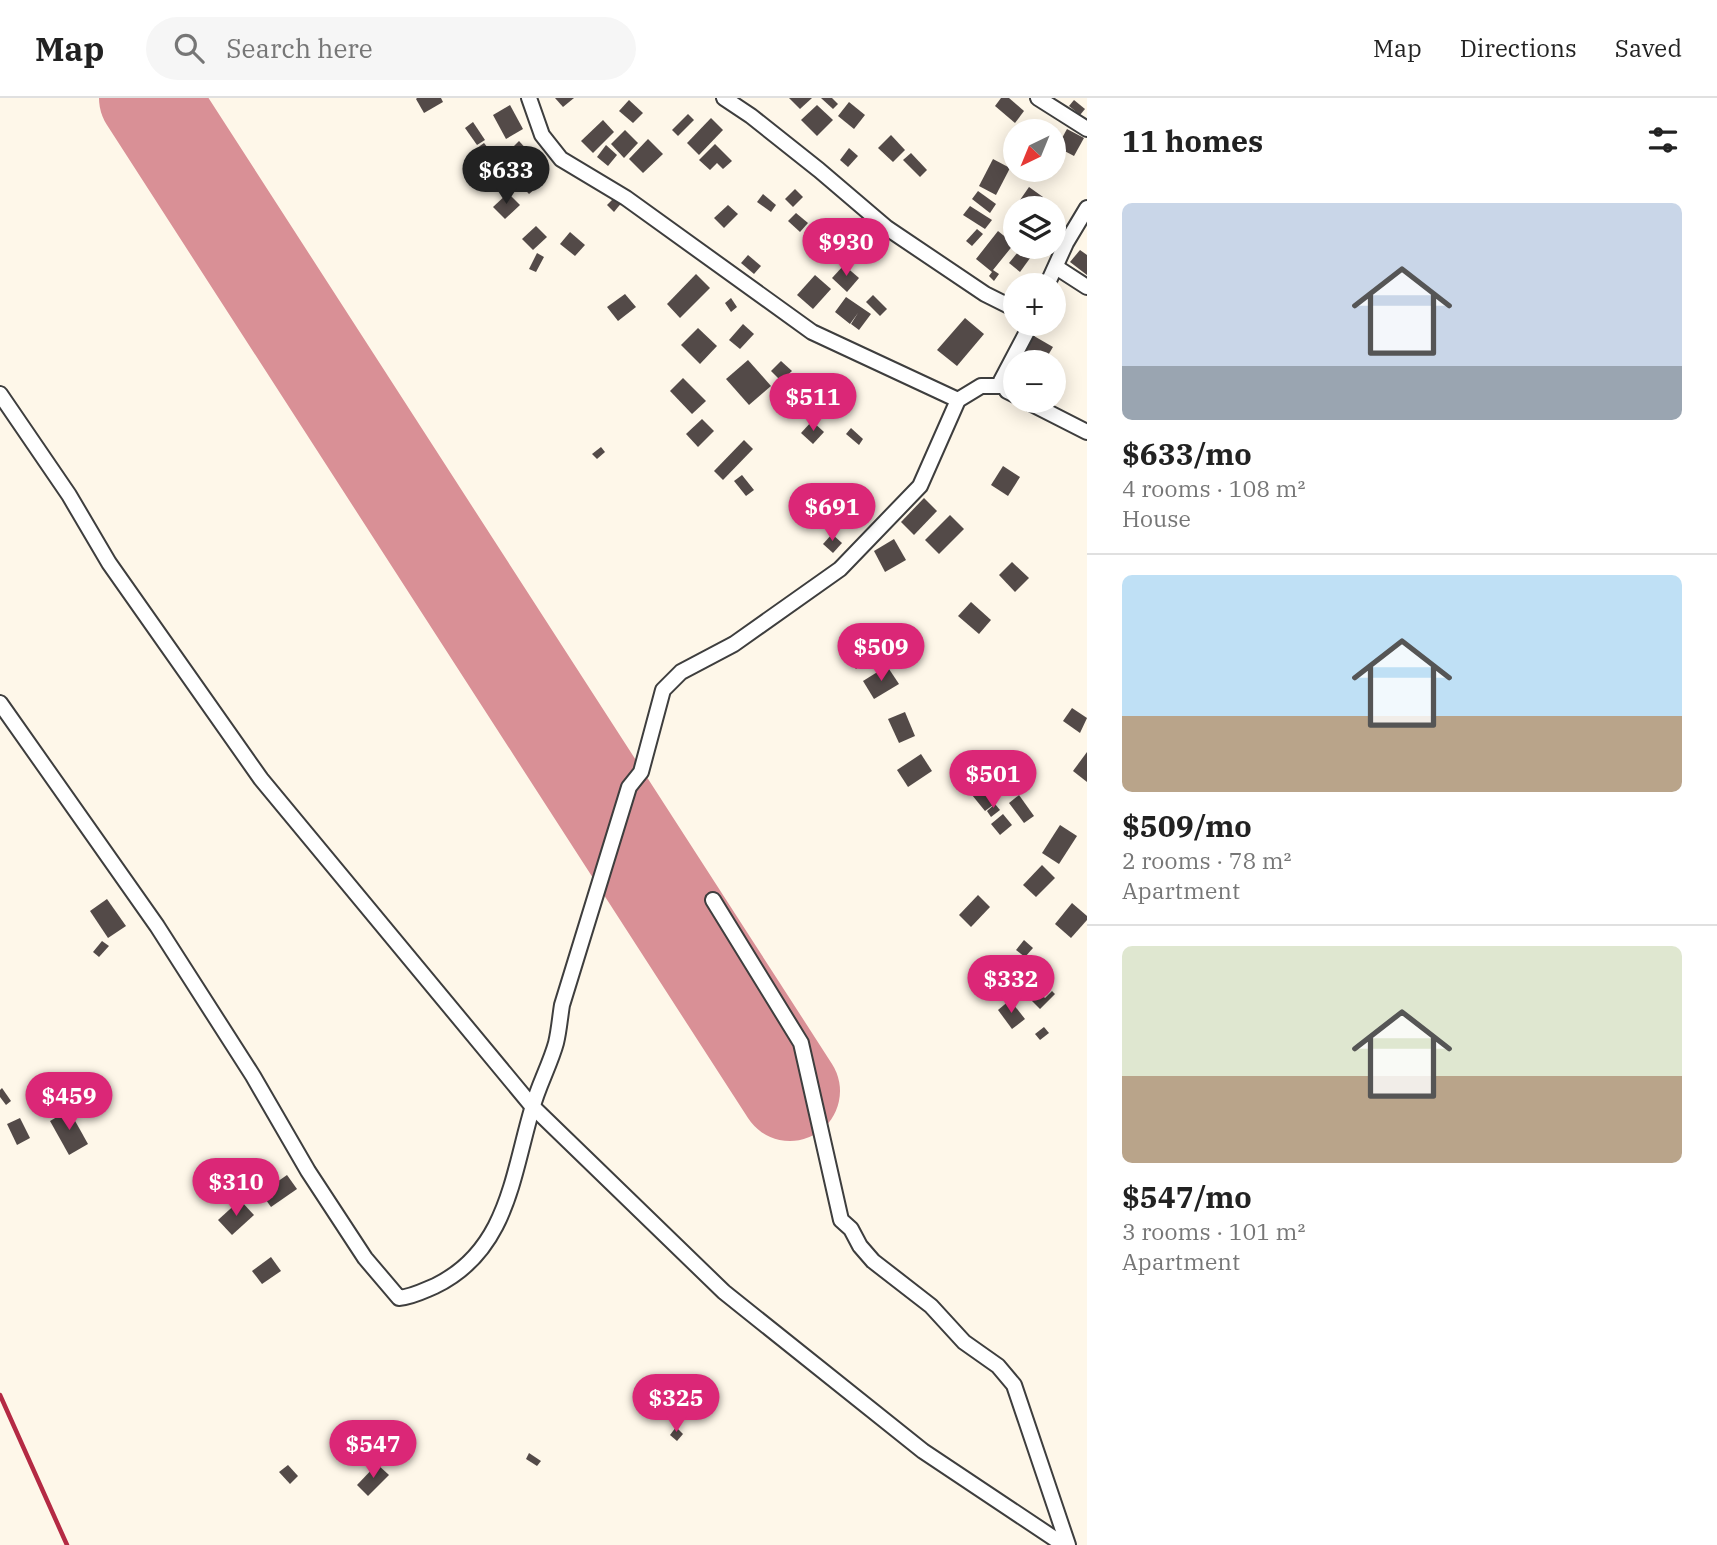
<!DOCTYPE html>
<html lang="en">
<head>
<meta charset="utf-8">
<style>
	body { margin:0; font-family:"IBM Plex Serif",serif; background:#f6f6f6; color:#222; height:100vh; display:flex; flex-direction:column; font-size:26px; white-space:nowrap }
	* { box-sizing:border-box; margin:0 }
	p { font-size:23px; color:#767676 }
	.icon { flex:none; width:38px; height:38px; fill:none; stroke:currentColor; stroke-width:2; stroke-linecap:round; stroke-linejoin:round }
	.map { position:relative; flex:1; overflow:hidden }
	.side { display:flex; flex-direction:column; background:#fff; width:630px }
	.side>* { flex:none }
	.needle { width:46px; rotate:223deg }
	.tools { position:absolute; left:1003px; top:21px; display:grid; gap:14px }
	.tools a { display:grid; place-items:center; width:63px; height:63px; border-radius:50%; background:#fff; box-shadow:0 4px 18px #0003; font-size:35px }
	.price { position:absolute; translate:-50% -60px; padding:0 16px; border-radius:24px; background:#db2777; color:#fff; font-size:23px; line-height:46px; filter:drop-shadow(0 2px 4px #0008) }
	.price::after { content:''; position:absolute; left:50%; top:42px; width:21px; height:16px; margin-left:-10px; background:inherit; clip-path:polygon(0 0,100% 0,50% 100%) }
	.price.current { background:#222; color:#fff }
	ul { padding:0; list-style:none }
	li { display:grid; align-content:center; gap:14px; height:371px; padding:0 35px }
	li+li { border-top:2px solid #e0e0e0 }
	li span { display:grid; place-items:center; height:217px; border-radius:10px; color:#555 }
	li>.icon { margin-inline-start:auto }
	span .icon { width:126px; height:126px; fill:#fffc; stroke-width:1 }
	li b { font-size:30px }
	h2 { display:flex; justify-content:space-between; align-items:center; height:84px; padding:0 35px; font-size:30px }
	header { display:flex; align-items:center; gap:42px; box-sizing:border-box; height:98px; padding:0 35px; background:#fff; border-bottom:2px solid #e0e0e0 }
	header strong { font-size:33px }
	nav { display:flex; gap:38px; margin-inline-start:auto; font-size:24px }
	.search { width:490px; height:63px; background:#f6f6f6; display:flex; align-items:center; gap:18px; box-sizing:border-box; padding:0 24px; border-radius:38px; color:#767676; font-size:26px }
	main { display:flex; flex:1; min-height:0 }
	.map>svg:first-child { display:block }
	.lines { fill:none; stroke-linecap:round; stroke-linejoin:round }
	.runway { stroke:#d99096; stroke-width:100 }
	.building { fill:#534a48 }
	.minor-casing { stroke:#3e3e3e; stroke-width:18 }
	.minor { stroke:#fff; stroke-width:14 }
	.rail { stroke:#b42a44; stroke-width:4.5 }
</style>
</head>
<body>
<header>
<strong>Map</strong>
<div class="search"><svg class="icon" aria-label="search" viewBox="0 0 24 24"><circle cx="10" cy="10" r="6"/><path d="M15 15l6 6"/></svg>Search here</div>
<nav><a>Map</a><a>Directions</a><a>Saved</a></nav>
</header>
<main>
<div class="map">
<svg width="1087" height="1447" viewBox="0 0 1087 1447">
	<rect width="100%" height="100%" fill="#fef7e9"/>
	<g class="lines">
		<!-- runway -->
		<polyline class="runway" points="149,0 790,993"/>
	</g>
	<!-- building -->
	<g class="building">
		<polygon points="417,0 441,0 443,4 424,15 416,1"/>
		<polygon points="555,0 574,0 563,9"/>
		<polygon points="789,0 812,0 800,11"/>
		<polygon points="821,0 832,0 838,6 833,11"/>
		<polygon points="1001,0 1009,0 1024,13 1015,25 995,8"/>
		<polygon points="629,2 643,15 633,25 619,13"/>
		<polygon points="1074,2 1085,11 1080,17 1069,8"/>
		<polygon points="849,4 865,17 854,31 838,18"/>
		<polygon points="510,7 523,31 506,41 493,17"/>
		<polygon points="817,7 833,22 817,38 801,22"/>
		<polygon points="688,16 694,22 678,38 672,32"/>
		<polygon points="711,20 723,32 699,57 687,45"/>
		<polygon points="603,22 614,34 593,55 581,43"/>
		<polygon points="473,24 485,42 477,47 465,30"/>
		<polygon points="1067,31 1084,40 1074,58 1057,49"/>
		<polygon points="625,32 638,45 624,60 611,46"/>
		<polygon points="891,37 905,52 893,64 878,50"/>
		<polygon points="648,41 663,56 643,75 629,61"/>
		<polygon points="519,43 529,54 517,66 507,55"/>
		<polygon points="484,45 496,60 490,66 477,50"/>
		<polygon points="715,46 732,63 723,71 717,65 710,72 699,62"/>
		<polygon points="606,47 617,57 608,68 597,59"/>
		<polygon points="849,50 858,58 848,69 840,62"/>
		<polygon points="911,55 927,72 920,79 903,62"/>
		<polygon points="993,61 1010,70 996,97 979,88"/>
		<polygon points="497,65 505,77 498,81 490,69"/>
		<polygon points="523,76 536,90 529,96 516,82"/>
		<polygon points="1029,89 1043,99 1036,110 1015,110 1015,122 1009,118"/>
		<polygon points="795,91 803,99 793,109 785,101"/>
		<polygon points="978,93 996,106 990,115 972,101"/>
		<polygon points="508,95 520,107 505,121 493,109"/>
		<polygon points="763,96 776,107 771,114 757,104"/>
		<polygon points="617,97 623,103 614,114 607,107"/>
		<polygon points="728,107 738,116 724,130 714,120"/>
		<polygon points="970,108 992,122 985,131 963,117"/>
		<polygon points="796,115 808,125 800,134 788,123"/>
		<polygon points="536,128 547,139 533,152 522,141"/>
		<polygon points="977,131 983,136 972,148 966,143"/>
		<polygon points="810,133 817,142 810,147 803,138"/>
		<polygon points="998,133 1014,146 993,172 999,176 994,183 989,178 992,174 976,161"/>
		<polygon points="570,134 585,147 575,158 560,146"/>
		<polygon points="830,138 843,152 831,163 819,148"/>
		<polygon points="1022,149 1033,156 1020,174 1009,165"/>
		<polygon points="1080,152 1087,157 1087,177 1070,164"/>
		<polygon points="537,155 544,159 536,174 529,171"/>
		<polygon points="748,157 761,168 754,176 741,165"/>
		<polygon points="844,167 859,180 847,194 832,180"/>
		<polygon points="696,176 710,190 680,220 667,206"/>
		<polygon points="815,177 831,191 813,211 797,197"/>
		<polygon points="625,196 636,209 618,223 607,209"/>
		<polygon points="873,197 887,211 880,218 866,204"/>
		<polygon points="846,199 871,216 859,232 851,226 858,215 850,226 835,214"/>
		<polygon points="731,200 737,209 731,214 725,205"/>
		<polygon points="965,220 984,236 957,268 937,252"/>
		<polygon points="743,226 754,236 740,251 729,242"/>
		<polygon points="698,230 717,248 700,266 681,247"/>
		<polygon points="1034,238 1053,249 1044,264 1019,264"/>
		<polygon points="748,262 771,288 749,307 726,281"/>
		<polygon points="781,263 792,273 781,283 771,273"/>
		<polygon points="683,280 706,303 692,316 670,293"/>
		<polygon points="702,321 714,333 698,349 686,336"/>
		<polygon points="812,323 824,334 813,346 801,335"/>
		<polygon points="851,330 863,341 859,347 846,336"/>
		<polygon points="744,342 753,351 723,382 714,373"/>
		<polygon points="601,349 605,354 597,361 592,356"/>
		<polygon points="1003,368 1020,379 1008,398 991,387"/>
		<polygon points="742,377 754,392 746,398 734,383"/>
		<polygon points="809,395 821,406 809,419 797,408"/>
		<polygon points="924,400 937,413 914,437 901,424"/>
		<polygon points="950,417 964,431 939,456 925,442"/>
		<polygon points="832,436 842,445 833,455 823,446"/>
		<polygon points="894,441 906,462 885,474 874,453"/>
		<polygon points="1012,464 1029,480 1015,494 999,477"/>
		<polygon points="971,504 991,522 979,536 958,518"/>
		<polygon points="866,532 881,552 856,571 841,552"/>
		<polygon points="887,568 899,586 874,601 863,583"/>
		<polygon points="1072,610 1087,620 1080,635 1063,623"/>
		<polygon points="905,614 915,638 899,645 888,621"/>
		<polygon points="1087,654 1087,684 1073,673"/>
		<polygon points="921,656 932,673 908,689 897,672"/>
		<polygon points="984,687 997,704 985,713 972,697"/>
		<polygon points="1019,697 1034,718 1024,725 1009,705"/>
		<polygon points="995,706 1000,712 991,719 987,713"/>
		<polygon points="1003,716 1012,727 1000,737 991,726"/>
		<polygon points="1060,727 1077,738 1059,766 1042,755"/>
		<polygon points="1042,767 1055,780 1036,799 1023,787"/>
		<polygon points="978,797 990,809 971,829 959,817"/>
		<polygon points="107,801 126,828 108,840 90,813"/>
		<polygon points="1072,805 1087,818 1087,822 1071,840 1055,826"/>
		<polygon points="1024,842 1033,850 1025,859 1016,852"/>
		<polygon points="102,843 109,848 99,859 93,854"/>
		<polygon points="1035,870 1049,884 1039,894 1045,900 1052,893 1055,896 1040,911 1017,888"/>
		<polygon points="1010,902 1025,921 1012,931 998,912"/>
		<polygon points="1044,929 1049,935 1040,942 1035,936"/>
		<polygon points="2,990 11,1003 6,1007 0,999 0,992"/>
		<polygon points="69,1012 88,1046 69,1057 50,1023"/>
		<polygon points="20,1020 30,1040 17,1047 7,1026"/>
		<polygon points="287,1077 297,1091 271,1109 261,1095"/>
		<polygon points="240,1102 254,1117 232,1137 218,1122"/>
		<polygon points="271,1159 281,1173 262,1186 252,1173"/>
		<polygon points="676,1329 683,1336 677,1343 670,1337"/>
		<polygon points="529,1355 541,1363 537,1368 526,1361"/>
		<polygon points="377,1366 389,1377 368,1398 357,1387"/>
		<polygon points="288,1367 298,1378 290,1386 279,1374"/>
	</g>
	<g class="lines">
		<defs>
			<g id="minor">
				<polyline points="529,0 542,37 561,61 626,100 812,234 958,302"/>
				<polyline points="724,0 751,18 819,72 887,130 985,196 1015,211"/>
				<polyline points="1038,0 1087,31"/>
				<polyline points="1056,169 1087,189"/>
				<polyline points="1047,187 1066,145 1087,110"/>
				<polyline points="0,296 69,397 109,465 261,681 532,1008 724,1194 923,1353 1064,1447"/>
				<polyline points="1015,297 1007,293 1001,283 1031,226"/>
				<polyline points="1026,303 1087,334"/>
				<path d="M0,605L157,828L253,978L308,1073L365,1160L399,1200C412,1199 423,1193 435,1188C507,1153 512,1079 532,1011C538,988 550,967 556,945C559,933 560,919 562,907L629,689L641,674L663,592L681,574L734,546L840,471L920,388L958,302L981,288H1002"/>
				<polyline points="713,802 801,945 841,1122 851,1131 860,1148 873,1163 931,1208 964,1244 998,1268 1014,1287 1068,1447"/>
			</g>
		</defs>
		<!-- minor casing -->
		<use href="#minor" class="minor-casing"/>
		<!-- minor -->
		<use href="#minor" class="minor"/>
		<!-- rail -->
		<polyline class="rail" points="0,1297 67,1447"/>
	</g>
</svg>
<div class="tools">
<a><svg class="needle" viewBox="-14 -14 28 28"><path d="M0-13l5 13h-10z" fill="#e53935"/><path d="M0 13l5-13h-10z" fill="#767676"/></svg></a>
<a><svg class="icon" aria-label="layers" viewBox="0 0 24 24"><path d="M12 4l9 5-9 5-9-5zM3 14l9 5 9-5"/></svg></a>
<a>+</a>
<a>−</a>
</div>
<b class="price current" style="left:506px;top:108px">$633</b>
<b class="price" style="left:846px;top:180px">$930</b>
<b class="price" style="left:813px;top:335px">$511</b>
<b class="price" style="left:832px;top:445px">$691</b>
<b class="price" style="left:881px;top:585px">$509</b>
<b class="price" style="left:993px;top:712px">$501</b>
<b class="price" style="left:1011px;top:917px">$332</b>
<b class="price" style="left:69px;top:1034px">$459</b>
<b class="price" style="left:236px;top:1120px">$310</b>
<b class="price" style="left:676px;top:1336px">$325</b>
<b class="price" style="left:373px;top:1382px">$547</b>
</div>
<section class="side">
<h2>11 homes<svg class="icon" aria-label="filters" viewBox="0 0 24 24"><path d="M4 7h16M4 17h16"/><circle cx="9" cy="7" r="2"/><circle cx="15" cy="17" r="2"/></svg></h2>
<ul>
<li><span style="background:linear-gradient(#c9d6e8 75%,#9aa5b1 0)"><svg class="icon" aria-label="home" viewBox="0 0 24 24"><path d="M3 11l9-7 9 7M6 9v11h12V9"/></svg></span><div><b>$633/mo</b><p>4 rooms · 108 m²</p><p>House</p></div></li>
<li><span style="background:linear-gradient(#bfe0f5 65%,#b9a48a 0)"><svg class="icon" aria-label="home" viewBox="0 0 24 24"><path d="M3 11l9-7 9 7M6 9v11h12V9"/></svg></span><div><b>$509/mo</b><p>2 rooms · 78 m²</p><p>Apartment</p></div></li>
<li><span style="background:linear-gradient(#dfe7d0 60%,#b9a48a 0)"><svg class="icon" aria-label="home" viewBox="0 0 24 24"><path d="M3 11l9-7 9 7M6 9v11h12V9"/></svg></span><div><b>$547/mo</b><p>3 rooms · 101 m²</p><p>Apartment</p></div></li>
</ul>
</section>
</main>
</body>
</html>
